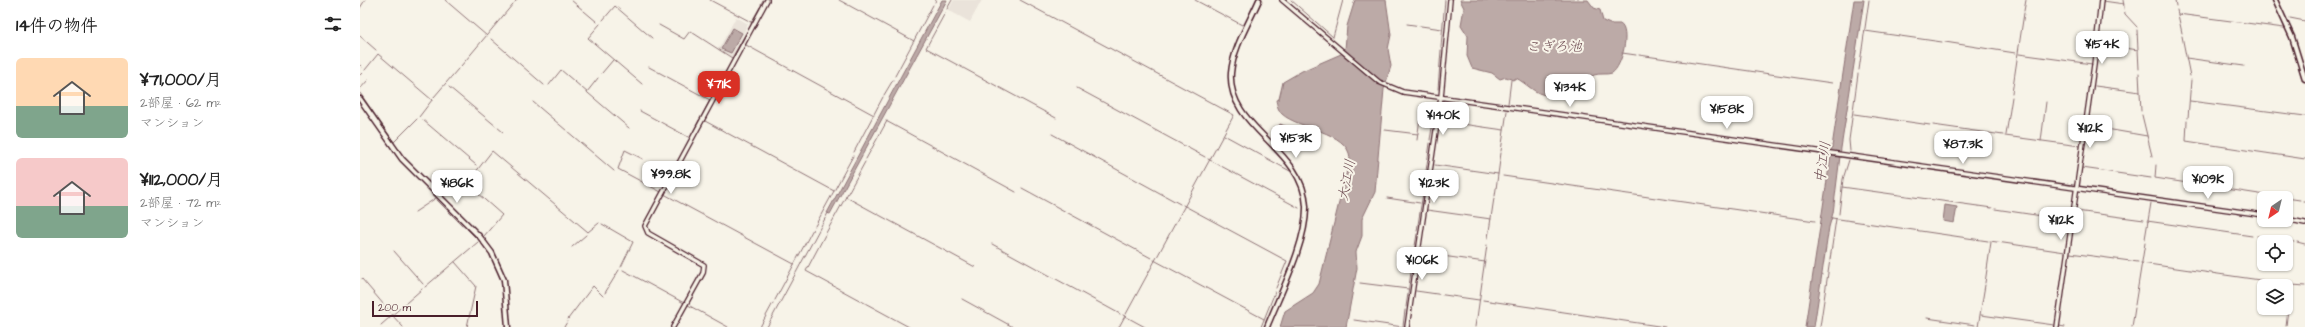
<!DOCTYPE html>
<html lang="ja">
<head>
<meta charset="utf-8">
<style>
	body { margin:0; font-family:"Architects Daughter","Klee One",sans-serif; background:#f2f2f2; color:#222; height:100vh; display:flex; flex-direction:column; font-size:15px; white-space:nowrap }
	* { box-sizing:border-box; margin:0 }
	p { font-size:13px; color:#767676 }
	.icon { flex:none; width:22px; height:22px; fill:none; stroke:currentColor; stroke-width:2; stroke-linecap:round; stroke-linejoin:round }
	.map { position:relative; flex:1; overflow:hidden }
	.drawer { display:flex; flex-direction:column; background:#fff; width:360px }
	.drawer>* { flex:none }
	.needle { width:26px; rotate:215deg }
	.tools { position:absolute; left:1897px; top:191px; display:grid; gap:8px }
	.tools a { display:grid; place-items:center; width:36px; height:36px; border-radius:6px; background:#fff; box-shadow:0 1px 3px #0004; font-size:20px }
	.scale { position:absolute; left:12px; bottom:10px; width:106px; box-sizing:border-box; padding-left:4px; border:2px solid #4a1f2b; border-top:0; font-size:11px; line-height:14px; white-space:nowrap; color:#4a1f2b; -webkit-text-stroke:3px #f7f3e8; paint-order:stroke }
	.price { position:absolute; translate:-50% -34px; padding:0 9px; border-radius:8px; background:#fff; color:#222; font-size:13px; line-height:26px; filter:drop-shadow(0 1px 2px #0008) }
	.price::after { content:''; position:absolute; left:50%; top:24px; width:12px; height:9px; margin-left:-6px; background:inherit; clip-path:polygon(0 0,100% 0,50% 100%) }
	.price.selected { background:#d93025; color:#fff }
	ul { padding:0; list-style:none }
	li { display:flex; align-items:center; gap:12px; height:100px; padding:0 16px }
	li span { display:grid; place-items:center; flex:none; width:112px; height:80px; border-radius:6px; color:#555 }
	li>.icon { margin-inline-start:auto }
	span .icon { width:48px; height:48px; fill:#fffc; stroke-width:1 }
	li b { font-size:17px }
	h2 { display:flex; justify-content:space-between; align-items:center; height:48px; padding:0 16px; font-size:17px }
	main { display:flex; flex:1; min-height:0 }
	.map>svg:first-child { display:block }
	.built { fill:#eae3da }
	.water { fill:#bcaaa7; stroke:#8e7275 }
	.lines { fill:none; stroke-linecap:round; stroke-linejoin:round }
	.stream { stroke:#8e7275; stroke-width:1 }
	.tertiary-casing { stroke:#4a1f2b; stroke-width:6 }
	.secondary-casing { stroke:#4a1f2b; stroke-width:7 }
	.tertiary { stroke:#f7f3e8; stroke-width:3.5 }
	.secondary { stroke:#f7f3e8; stroke-width:4 }
	.labels { text-anchor:middle; stroke-width:4; stroke-linejoin:round; paint-order:stroke }
	.water-label { font-size:14px; font-style:italic; fill:#6c4950; stroke:#f7f3e8 }
</style>
</head>
<body>
<main>
<section class="drawer">
<h2>14件の物件<svg class="icon" aria-label="filters" viewBox="0 0 24 24"><path d="M4 7h16M4 17h16"/><circle cx="9" cy="7" r="2"/><circle cx="15" cy="17" r="2"/></svg></h2>
<ul>
<li><span style="background:linear-gradient(#ffd9b3 60%,#7fa58c 0)"><svg class="icon" aria-label="home" viewBox="0 0 24 24"><path d="M3 11l9-7 9 7M6 9v11h12V9"/></svg></span><div><b>¥71,000/月</b><p>2部屋 · 62 m²</p><p>マンション</p></div></li>
<li><span style="background:linear-gradient(#f6c9c9 60%,#7fa58c 0)"><svg class="icon" aria-label="home" viewBox="0 0 24 24"><path d="M3 11l9-7 9 7M6 9v11h12V9"/></svg></span><div><b>¥112,000/月</b><p>2部屋 · 72 m²</p><p>マンション</p></div></li>
</ul>
</section>
<div class="map">
<svg width="1945" height="327" viewBox="0 0 1945 327">
	<rect width="100%" height="100%" fill="#f7f3e8"/>
	<filter id="ink" filterUnits="userSpaceOnUse"><feTurbulence type="fractalNoise" baseFrequency=".025" numOctaves="2"/><feDisplacementMap in="SourceGraphic" scale="8" xChannelSelector="R" yChannelSelector="G"/><feConvolveMatrix kernelMatrix="1 2 1 2 8 2 1 2 1" color-interpolation-filters="sRGB"/></filter>
	<g filter="url(#ink)">
		<!-- built -->
		<g class="built">
			<polygon points="594,0 622,0 610,22 588,10"/>
			<polygon points="376,17 388,24 372,57 358,50"/>
		</g>
		<!-- water -->
		<g class="water">
			<polygon points="582,0 587,0 470,214 467,213"/>
			<path d="M995,0H1026L1031,35L1028,49L1031,66L1024,89L1015,192L1002,219V236L996,252L997,268L986,327H920L925,311L953,293L959,284L990,158C988,131 938,129 922,114C918,110 917,105 916,100L919,99L923,82L942,71L981,54L985,49L987,26Z"/>
			<path d="M1100,0H1228L1234,8L1240,10L1243,21L1250,24H1260C1271,30 1262,67 1252,73C1247,75 1239,73 1234,75C1229,78 1228,83 1223,85C1218,88 1192,95 1187,95C1176,95 1166,83 1156,78L1153,80L1146,77L1140,79L1132,73L1112,68L1107,56L1108,36L1101,25L1104,8Z"/>
			<polygon points="1494,0 1504,0 1481,148 1473,213 1469,227 1454,327 1445,327"/>
			<polygon points="373,28 382,33 371,53 361,49"/>
			<polygon points="920,124 939,132 931,147 914,134"/>
			<polygon points="1585,205 1597,207 1594,223 1583,221"/>
		</g>
		<g class="lines">
			<!-- stream -->
			<g class="stream">
				<polyline points="85,0 127,36"/>
				<polyline points="211,0 237,22"/>
				<polyline points="350,0 391,22"/>
				<polyline points="479,0 554,41"/>
				<polyline points="660,0 874,115 759,327"/>
				<polyline points="835,0 882,25"/>
				<polyline points="931,0 973,37"/>
				<polyline points="1763,0 1765,14 1777,27"/>
				<polyline points="1815,0 1816,6"/>
				<polyline points="1743,1 1764,4"/>
				<polyline points="155,2 157,0"/>
				<polyline points="575,2 576,0"/>
				<polyline points="401,4 403,0"/>
				<polyline points="0,8 5,0"/>
				<polyline points="587,9 592,0"/>
				<polyline points="1817,10 1822,33"/>
				<polyline points="1664,11 1666,0"/>
				<polyline points="585,13 566,48 696,118"/>
				<polyline points="1818,14 1924,28"/>
				<polyline points="1930,18 1945,21"/>
				<polyline points="243,20 255,6 292,38"/>
				<polyline points="391,23 400,7"/>
				<polyline points="240,24 228,38 282,84"/>
				<polyline points="1047,24 1082,29"/>
				<polyline points="299,25 324,39 330,31 372,58 387,31"/>
				<polyline points="1777,30 1779,69"/>
				<polyline points="1505,31 1582,42"/>
				<polyline points="0,36 16,50"/>
				<polyline points="1822,36 1830,76"/>
				<polyline points="973,37 983,0"/>
				<polyline points="131,39 184,85"/>
				<polyline points="1585,42 1655,53"/>
				<polyline points="1739,44 1778,50"/>
				<polyline points="386,45 514,115"/>
				<polyline points="1081,47 1085,0"/>
				<polyline points="1262,53 1276,55"/>
				<polyline points="1659,54 1732,64"/>
				<polyline points="1279,55 1472,83"/>
				<polyline points="1826,58 1884,66"/>
				<polyline points="0,65 2,67"/>
				<polyline points="101,66 153,4"/>
				<polyline points="289,67 350,100 341,117"/>
				<polyline points="5,70 18,54 72,100"/>
				<polyline points="1499,70 1509,0"/>
				<polyline points="242,73 253,60"/>
				<polyline points="1779,73 1781,111"/>
				<polyline points="0,75 2,73"/>
				<polyline points="535,76 573,5"/>
				<polyline points="189,85 201,70 269,128"/>
				<polyline points="1735,86 1780,92"/>
				<polyline points="89,87 143,132"/>
				<polyline points="717,88 845,157"/>
				<polyline points="0,89 8,80"/>
				<polyline points="1078,89 1081,50"/>
				<polyline points="227,92 238,78"/>
				<polyline points="0,93 34,142 57,119"/>
				<polyline points="1652,93 1664,13"/>
				<polyline points="524,95 533,80"/>
				<polyline points="74,97 98,69"/>
				<polyline points="1830,101 1945,116"/>
				<polyline points="173,102 254,171"/>
				<polyline points="1148,104 1151,80"/>
				<polyline points="280,111 330,138 339,120"/>
				<polyline points="1494,114 1570,125"/>
				<polyline points="1782,115 1792,156"/>
				<polyline points="59,117 72,100"/>
				<polyline points="1828,118 1831,80"/>
				<polyline points="63,120 116,165"/>
				<polyline points="345,121 474,191"/>
				<polyline points="526,121 656,192"/>
				<polyline points="1081,121 1144,130"/>
				<polyline points="1827,121 1826,141 1945,159"/>
				<polyline points="1573,125 1643,135"/>
				<polyline points="1729,126 1787,136"/>
				<polyline points="1025,130 1058,134"/>
				<polyline points="692,134 820,204"/>
				<polyline points="864,135 930,171"/>
				<polyline points="1646,135 1652,97"/>
				<polyline points="1645,136 1720,146"/>
				<polyline points="1057,140 1060,118 1073,119"/>
				<polyline points="1070,140 1076,103"/>
				<polyline points="1681,141 1686,102"/>
				<polyline points="1141,151 1147,111"/>
				<polyline points="1490,151 1489,140 1498,74"/>
				<polyline points="494,152 523,97"/>
				<polyline points="283,159 265,150 258,169 301,192"/>
				<polyline points="506,159 527,121"/>
				<polyline points="848,159 939,208"/>
				<polyline points="1075,165 1138,174"/>
				<polyline points="1796,165 1795,178 1925,198"/>
				<polyline points="1722,168 1791,178"/>
				<polyline points="1066,171 1070,143"/>
				<polyline points="1143,176 1455,221"/>
				<polyline points="108,182 132,151 228,232 239,223"/>
				<polyline points="108,185 142,215 124,236"/>
				<polyline points="1482,187 1632,208"/>
				<polyline points="662,188 791,258"/>
				<polyline points="304,194 434,264"/>
				<polyline points="1135,196 1141,153"/>
				<polyline points="486,197 615,267"/>
				<polyline points="1027,198 1060,203"/>
				<polyline points="1926,198 1940,200"/>
				<polyline points="77,200 102,225"/>
				<polyline points="1943,201 1945,201"/>
				<polyline points="823,205 927,261 916,288"/>
				<polyline points="1635,209 1709,220"/>
				<polyline points="1067,210 1131,219"/>
				<polyline points="1716,211 1784,220"/>
				<polyline points="55,212 76,198"/>
				<polyline points="1479,214 1483,179 1489,160"/>
				<polyline points="1472,218 1628,241"/>
				<polyline points="1787,221 1892,236"/>
				<polyline points="242,224 273,242 261,267"/>
				<polyline points="455,226 493,156"/>
				<polyline points="107,229 116,238"/>
				<polyline points="1057,231 1066,174"/>
				<polyline points="466,233 505,162"/>
				<polyline points="465,235 446,271 549,327"/>
				<polyline points="1897,236 1934,242"/>
				<polyline points="1128,238 1134,198"/>
				<polyline points="1785,239 1791,203"/>
				<polyline points="1630,241 1705,252"/>
				<polyline points="1937,242 1945,244"/>
				<polyline points="632,244 760,314"/>
				<polyline points="212,247 226,235"/>
				<polyline points="34,251 63,284"/>
				<polyline points="1061,253 1125,262"/>
				<polyline points="1710,253 1778,262"/>
				<polyline points="794,260 904,319"/>
				<polyline points="95,262 116,286 107,327"/>
				<polyline points="1781,263 1928,284"/>
				<polyline points="1051,269 1057,234"/>
				<polyline points="263,270 324,303"/>
				<polyline points="2,279 30,312"/>
				<polyline points="1122,280 1127,245"/>
				<polyline points="1000,283 1048,289"/>
				<polyline points="1625,283 1631,242"/>
				<polyline points="1932,285 1945,286"/>
				<polyline points="65,287 118,242"/>
				<polyline points="1056,291 1119,300"/>
				<polyline points="245,293 259,270"/>
				<polyline points="602,299 653,327"/>
				<polyline points="415,300 453,229"/>
				<polyline points="1123,300 1305,327"/>
				<polyline points="328,305 368,327"/>
				<polyline points="1775,305 1785,243"/>
				<polyline points="1046,307 1051,272"/>
				<polyline points="32,315 43,327"/>
				<polyline points="763,315 785,327"/>
				<polyline points="1621,315 1694,325"/>
				<polyline points="1117,318 1122,282"/>
				<polyline points="1567,318 1615,325"/>
				<polyline points="208,319 233,286 243,296"/>
				<polyline points="994,320 1043,327"/>
				<polyline points="21,325 62,289"/>
				<polyline points="1043,326 1045,310"/>
				<polyline points="1699,326 1705,327"/>
				<polyline points="1926,326 1931,284"/>
				<polyline points="204,327 207,322"/>
				<polyline points="400,327 413,303"/>
				<polyline points="407,327 468,213"/>
				<polyline points="901,327 915,292"/>
				<polyline points="1115,327 1116,320"/>
				<polyline points="1460,327 1476,219"/>
				<polyline points="1618,327 1625,285"/>
				<polyline points="1772,327 1775,308"/>
			</g>
			<defs>
				<g id="tertiary">
					<polyline points="922,0 1019,82 1043,92 1904,215"/>
					<polyline points="1926,219 1945,223"/>
					<polyline points="313,327 343,273 344,265 288,233 285,226 407,0"/>
					<polyline points="1047,327 1081,97 1090,0"/>
					<polyline points="1697,327 1734,65 1741,0"/>
				</g>
				<g id="secondary">
					<path d="M899,0C889,23 873,48 871,73C867,129 943,147 946,206C947,242 920,294 907,327"/>
					<polyline points="1915,0 1932,37 1945,79"/>
					<polyline points="0,99 42,159 120,237 132,253 144,280 148,327"/>
				</g>
			</defs>
			<!-- tertiary casing -->
			<use href="#tertiary" class="tertiary-casing"/>
			<!-- secondary casing -->
			<use href="#secondary" class="secondary-casing"/>
			<!-- tertiary -->
			<use href="#tertiary" class="tertiary"/>
			<!-- secondary -->
			<use href="#secondary" class="secondary"/>
		</g>
	</g>
	<g class="labels">
		<!-- water labels -->
		<g class="water-label">
			<text x="1194" y="51">こぎろ池</text>
			<text transform="translate(1462 162) rotate(-82)" y="5">中江川</text>
			<text transform="translate(986 180) rotate(-79)" y="5">大江川</text>
		</g>
	</g>
</svg>
<div class="tools">
<a><svg class="needle" viewBox="-14 -14 28 28"><path d="M0-13l5 13h-10z" fill="#e53935"/><path d="M0 13l5-13h-10z" fill="#767676"/></svg></a>
<a><svg class="icon" aria-label="locate" viewBox="0 0 24 24"><circle cx="12" cy="12" r="6"/><path d="M12 2v4M12 18v4M2 12h4M18 12h4"/></svg></a>
<a><svg class="icon" aria-label="layers" viewBox="0 0 24 24"><path d="M12 4l9 5-9 5-9-5zM3 14l9 5 9-5"/></svg></a>
</div>
<div class="scale">200 m</div>
<b class="price" style="left:1742px;top:65px">¥154K</b>
<b class="price selected" style="left:359px;top:105px">¥71K</b>
<b class="price" style="left:1210px;top:108px">¥134K</b>
<b class="price" style="left:1367px;top:130px">¥158K</b>
<b class="price" style="left:1083px;top:136px">¥140K</b>
<b class="price" style="left:1730px;top:149px">¥112K</b>
<b class="price" style="left:936px;top:159px">¥153K</b>
<b class="price" style="left:1603px;top:165px">¥87.3K</b>
<b class="price" style="left:311px;top:195px">¥99.8K</b>
<b class="price" style="left:1848px;top:200px">¥109K</b>
<b class="price" style="left:97px;top:204px">¥186K</b>
<b class="price" style="left:1074px;top:204px">¥123K</b>
<b class="price" style="left:1701px;top:241px">¥112K</b>
<b class="price" style="left:1062px;top:281px">¥106K</b>
</div>
</main>
</body>
</html>
